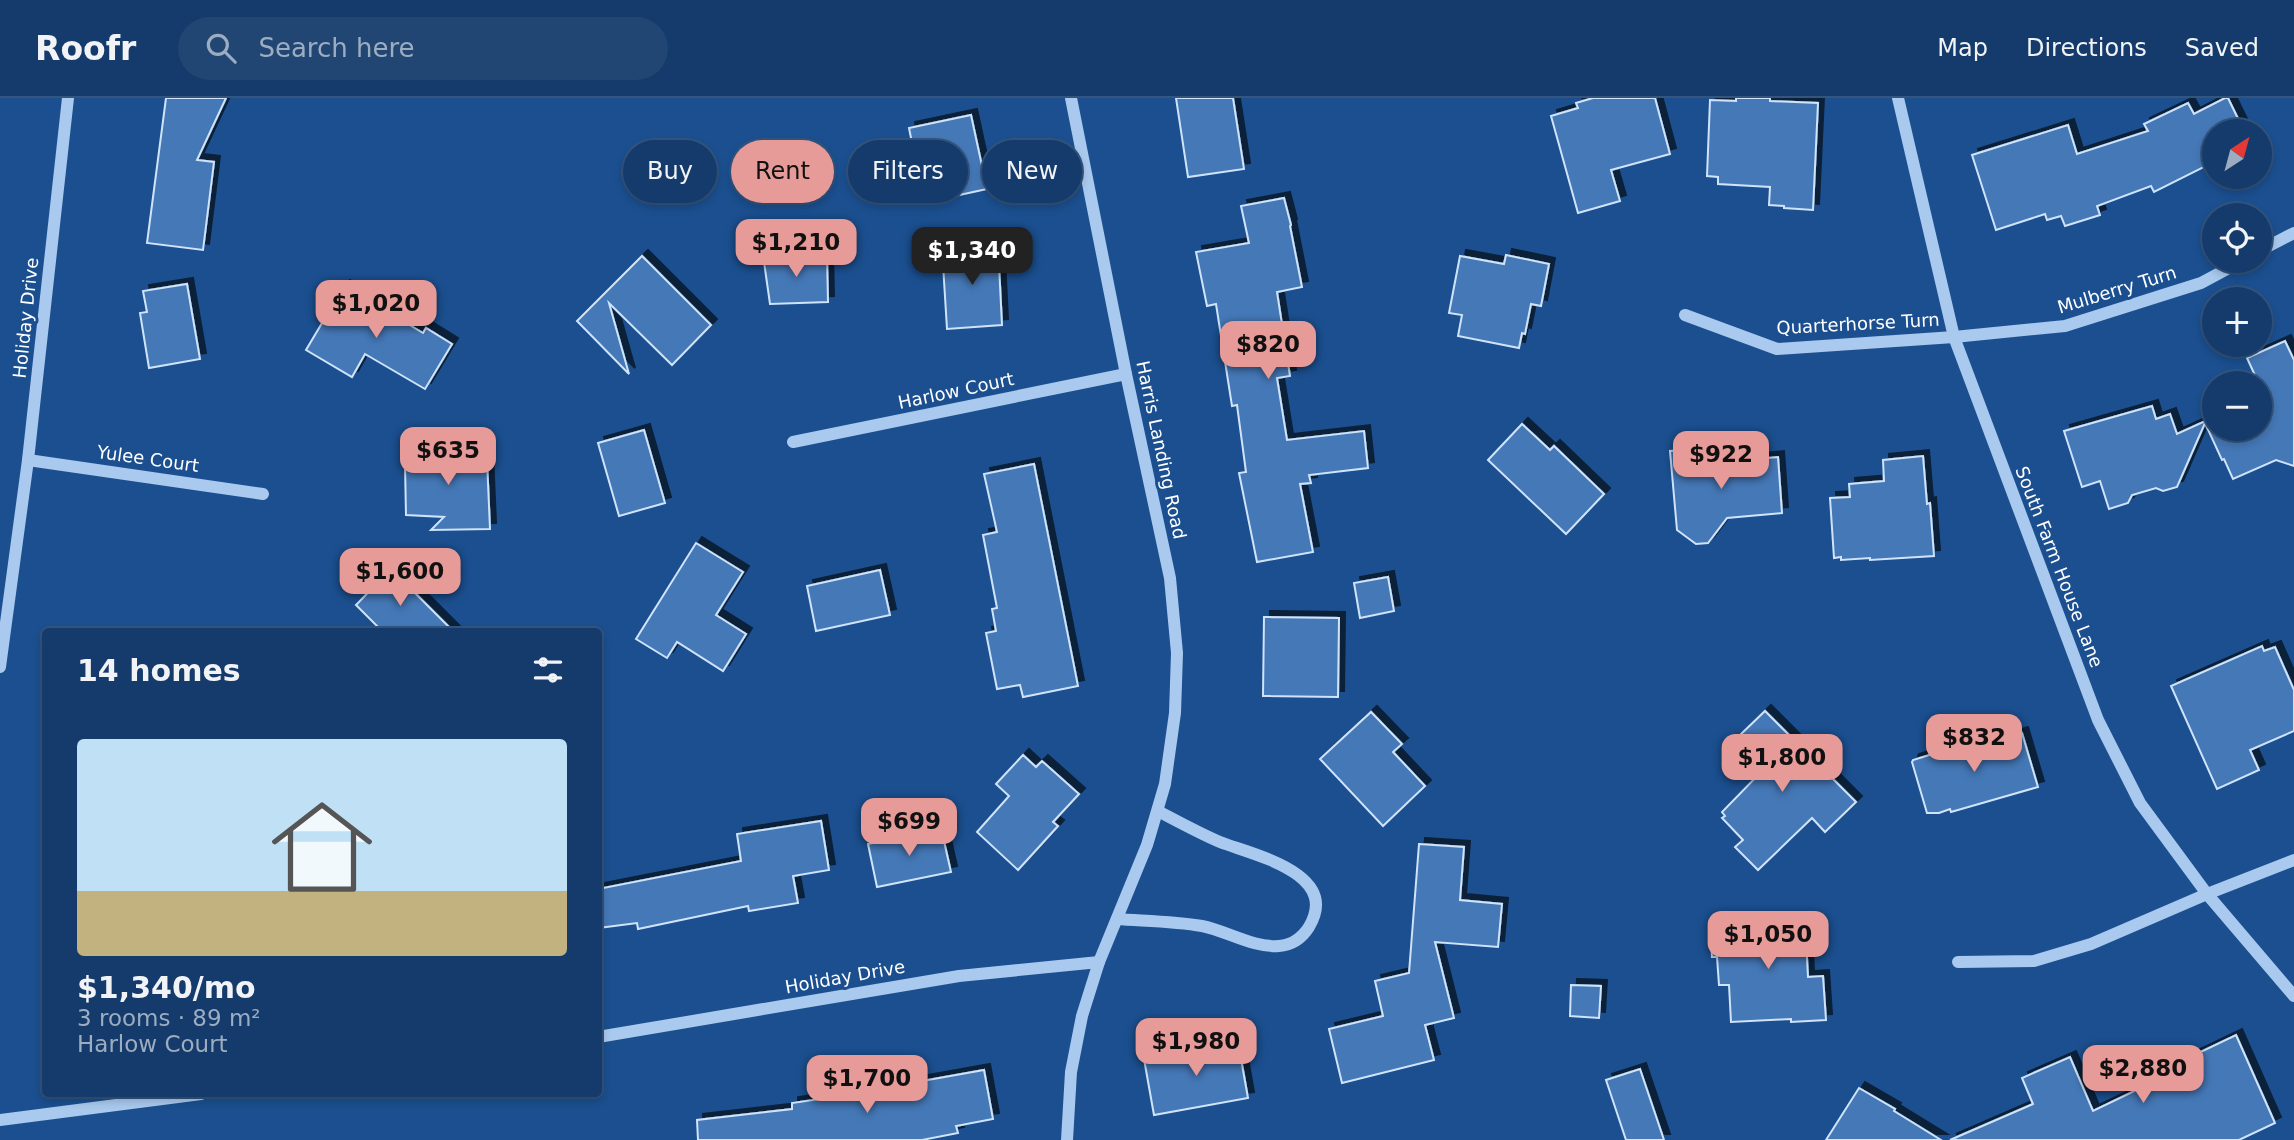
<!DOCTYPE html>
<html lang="en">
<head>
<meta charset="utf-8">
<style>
	body { margin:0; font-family:"DejaVu Sans",sans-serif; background:#214673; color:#f1f3f6; height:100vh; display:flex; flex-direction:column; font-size:26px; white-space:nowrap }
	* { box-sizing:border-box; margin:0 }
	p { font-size:23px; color:#9dadc1 }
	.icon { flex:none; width:38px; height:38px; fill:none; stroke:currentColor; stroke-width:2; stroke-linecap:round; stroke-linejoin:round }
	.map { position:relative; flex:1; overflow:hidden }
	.drawer { position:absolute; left:42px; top:530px; width:560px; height:469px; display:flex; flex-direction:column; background:#143b6b; border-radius:7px; box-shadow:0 4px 10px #0003,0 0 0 2px #33557e }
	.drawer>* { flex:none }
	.guide { position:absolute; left:623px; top:42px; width:665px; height:63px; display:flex; gap:14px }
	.needle { width:46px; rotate:36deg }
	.controls { position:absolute; left:2202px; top:21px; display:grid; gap:14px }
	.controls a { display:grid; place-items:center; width:70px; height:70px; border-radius:50%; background:#143b6b; box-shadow:0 4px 10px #0003,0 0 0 2px #33557e; font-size:35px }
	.price { position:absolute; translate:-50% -60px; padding:0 16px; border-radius:14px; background:#e69b98; color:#111; font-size:23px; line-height:46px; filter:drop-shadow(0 2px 4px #0008) }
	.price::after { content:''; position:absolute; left:50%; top:42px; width:21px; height:16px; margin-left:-10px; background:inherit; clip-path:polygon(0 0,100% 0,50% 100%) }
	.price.selected { background:#222; color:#fff }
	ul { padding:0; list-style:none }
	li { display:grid; align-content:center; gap:14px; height:371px; padding:0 35px }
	li span { display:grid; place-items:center; height:217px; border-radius:7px; color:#555 }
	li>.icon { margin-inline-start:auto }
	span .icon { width:126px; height:126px; fill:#fffc; stroke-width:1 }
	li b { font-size:30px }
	h2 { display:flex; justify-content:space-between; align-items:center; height:84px; padding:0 35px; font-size:30px }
	.chip { padding:0 24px; border-radius:32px; background:#143b6b; box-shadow:0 4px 10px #0003,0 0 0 2px #33557e; font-size:24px; line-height:63px }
	.chip.selected { background:#e69b98; color:#111 }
	header { display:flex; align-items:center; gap:42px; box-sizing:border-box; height:98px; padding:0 35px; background:#143b6b; border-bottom:2px solid #33557e }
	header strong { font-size:33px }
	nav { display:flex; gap:38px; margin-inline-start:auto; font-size:24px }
	.search { width:490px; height:63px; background:#214673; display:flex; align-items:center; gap:18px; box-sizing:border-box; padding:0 24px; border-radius:38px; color:#9dadc1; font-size:26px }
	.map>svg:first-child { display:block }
	.building { fill:#4478b7; stroke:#cfe3fa; stroke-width:2; filter:url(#shadow) }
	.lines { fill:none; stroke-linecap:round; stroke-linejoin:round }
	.minor { stroke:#a9c9ee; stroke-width:12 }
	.labels { text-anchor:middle; stroke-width:6; stroke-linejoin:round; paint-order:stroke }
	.street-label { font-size:18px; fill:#fff; stroke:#1b4f8f }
</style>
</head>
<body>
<header>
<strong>Roofr</strong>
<div class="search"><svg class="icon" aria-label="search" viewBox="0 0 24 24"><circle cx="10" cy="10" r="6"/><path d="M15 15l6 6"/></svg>Search here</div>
<nav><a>Map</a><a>Directions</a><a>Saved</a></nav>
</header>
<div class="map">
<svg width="2294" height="1042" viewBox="0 0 2294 1042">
	<defs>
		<filter id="shadow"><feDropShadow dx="6" dy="-6" stdDeviation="0" flood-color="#0009"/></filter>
	</defs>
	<rect width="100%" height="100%" fill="#1b4f8f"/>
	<!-- building -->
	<g class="building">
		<polygon points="166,0 226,0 197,62 214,64 203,152 147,145"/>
		<polygon points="1176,0 1233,0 1244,71 1188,79"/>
		<polygon points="1593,0 1655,0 1670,56 1611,72 1620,103 1578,115 1551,18 1578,10 1576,5"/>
		<polygon points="1736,0 1770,0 1770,3 1818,5 1813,112 1784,110 1784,108 1769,107 1770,89 1718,86 1718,79 1707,78 1710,2 1736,3"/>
		<polygon points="2225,0 2228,0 2244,33 2214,33 2214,64 2154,94 2151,88 2097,108 2100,117 2065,128 2061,118 2047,122 2045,116 1996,132 1972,57 2068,27 2077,56 2148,33 2144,26 2188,5 2194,16"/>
		<polygon points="971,17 987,91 941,101 932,62 916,65 909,30"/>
		<polygon points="1284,100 1291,127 1290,128 1302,189 1277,194 1290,278 1277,280 1287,342 1364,333 1368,370 1309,377 1311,385 1300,386 1313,454 1257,464 1239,375 1246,374 1237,307 1232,308 1216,206 1207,208 1196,154 1249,145 1241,108"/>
		<polygon points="998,147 1002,227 947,231 942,150"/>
		<polygon points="793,156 793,160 827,158 828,204 770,206 763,157"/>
		<polygon points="1506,157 1549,166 1541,208 1531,206 1525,236 1522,235 1519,250 1458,238 1462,217 1449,215 1460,158 1504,166"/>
		<polygon points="642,158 711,227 672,267 609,205 629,276 577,223"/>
		<polygon points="187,186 200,261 149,270 140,215 147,214 143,193"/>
		<polygon points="344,188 423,235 426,230 452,246 425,291 365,256 352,279 306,252"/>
		<polygon points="2285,243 2294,262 2294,368 2276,362 2233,381 2224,361 2222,362 2205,325 2177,389 2163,393 2156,390 2132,397 2128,405 2109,411 2100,383 2082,389 2064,333 2152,308 2156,321 2170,316 2177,336 2214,319 2214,331 2259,331 2259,299 2264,297 2247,260"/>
		<polygon points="1522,326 1550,352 1554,348 1604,396 1566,436 1488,362"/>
		<polygon points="644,332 665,405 619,418 598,345"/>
		<polygon points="463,344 463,363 487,362 490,431 431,432 444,419 406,417 405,367 413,367 412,346"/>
		<polygon points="1712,350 1713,365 1778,359 1782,415 1727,420 1708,445 1696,446 1677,432 1670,353"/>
		<polygon points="1923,358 1927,406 1930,405 1934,458 1870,462 1870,460 1841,462 1841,459 1834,460 1830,400 1850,399 1849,386 1884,383 1883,362"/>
		<polygon points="1034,366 1078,588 1023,599 1020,587 997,591 986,535 996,533 992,511 997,510 983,437 997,434 984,376"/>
		<polygon points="696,445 743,474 716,517 746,536 723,573 677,544 667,560 636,541"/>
		<polygon points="391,471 454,534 383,534 356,507"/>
		<polygon points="880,472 890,517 816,533 807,488"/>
		<polygon points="1388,479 1394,513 1360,520 1354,485"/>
		<polygon points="1264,519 1339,520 1338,599 1263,598"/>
		<polygon points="2262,548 2264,553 2275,549 2294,592 2294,633 2250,652 2259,672 2217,691 2171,588"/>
		<polygon points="1765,613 1856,704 1825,734 1812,720 1758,772 1735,749 1743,742 1722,720 1725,718 1722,714 1767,668 1738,639"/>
		<polygon points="1371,614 1402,646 1393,654 1425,688 1383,728 1320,661"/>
		<polygon points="2022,635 2038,689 1951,714 1950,711 1939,715 1927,715 1912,664 1913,662 1978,642 1980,648"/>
		<polygon points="1023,657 1036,669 1042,663 1079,696 1053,724 1058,728 1018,772 977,734 1009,698 996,686"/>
		<polygon points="821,723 829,772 793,778 798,805 749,813 748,808 638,831 637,825 598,830 598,791 741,763 737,736"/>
		<polygon points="941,730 951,774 877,789 868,746"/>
		<polygon points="1419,746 1464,749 1460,802 1502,806 1498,849 1435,844 1454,920 1425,927 1434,962 1342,985 1329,931 1383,918 1375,883 1409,875"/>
		<polygon points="1805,821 1808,879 1823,878 1826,922 1791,924 1791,921 1731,924 1729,887 1719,887 1717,859 1712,859 1710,826"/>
		<polygon points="1571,887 1601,888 1599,920 1570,918"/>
		<polygon points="2236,937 2275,1025 2239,1042 1950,1042 2033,1006 2022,980 2070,959 2093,1013 2147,987 2144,981"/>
		<polygon points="1238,944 1248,1000 1154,1017 1144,961"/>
		<polygon points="1640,971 1664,1042 1626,1042 1606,982"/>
		<polygon points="984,972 993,1021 956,1028 958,1035 922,1042 698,1042 697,1022 792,1011 792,1005 847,997 848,1001 923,987 922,983"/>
		<polygon points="1859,990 1895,1011 1894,1013 1941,1042 1826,1042"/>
	</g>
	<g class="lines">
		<!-- minor -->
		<g class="minor">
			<polyline points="1898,0 1954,239 2098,622 2140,705 2207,796 2294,898"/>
			<polyline points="2259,153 2294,135"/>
			<polyline points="1685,217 1777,251 1954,239 2065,228 2201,185 2242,163"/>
			<polyline points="793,344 1126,276"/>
			<polyline points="28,362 263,396"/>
			<polyline points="0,569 28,362 68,0"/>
			<path d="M1117,821C1145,823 1174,823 1202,828C1227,833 1253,850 1279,848C1292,847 1302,840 1309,829C1341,775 1253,757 1220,744C1199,735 1179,724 1158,713"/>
			<polyline points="1958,864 2034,863 2091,846 2207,796 2294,762"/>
			<polyline points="598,939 959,878 1099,864"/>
			<polyline points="0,1022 201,996"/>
			<polyline points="1067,1042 1071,974 1082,918 1099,864 1147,747 1165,686 1175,615 1177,555 1170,480 1126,276 1071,0"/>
		</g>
	</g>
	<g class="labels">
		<!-- street labels -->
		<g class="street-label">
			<text transform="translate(2117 192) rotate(-17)" y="6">Mulberry Turn</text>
			<text transform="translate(26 220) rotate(-84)" y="6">Holiday Drive</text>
			<text transform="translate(1858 226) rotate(-3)" y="6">Quarterhorse Turn</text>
			<text transform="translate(956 293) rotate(-12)" y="6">Harlow Court</text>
			<text transform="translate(1161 352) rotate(78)" y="6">Harris Landing Road</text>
			<text transform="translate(148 361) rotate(8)" y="6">Yulee Court</text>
			<text transform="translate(2059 469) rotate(69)" y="6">South Farm House Lane</text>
			<text transform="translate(845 879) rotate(-10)" y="6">Holiday Drive</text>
		</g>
	</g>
</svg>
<div class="controls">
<a><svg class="needle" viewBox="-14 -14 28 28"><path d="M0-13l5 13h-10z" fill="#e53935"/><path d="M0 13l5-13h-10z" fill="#9dadc1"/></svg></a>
<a><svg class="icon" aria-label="locate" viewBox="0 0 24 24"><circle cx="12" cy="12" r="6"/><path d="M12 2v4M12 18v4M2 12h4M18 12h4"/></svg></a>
<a>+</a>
<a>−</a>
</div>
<b class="price" style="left:796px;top:181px">$1,210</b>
<b class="price selected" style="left:972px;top:189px">$1,340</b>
<b class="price" style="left:376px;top:242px">$1,020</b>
<b class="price" style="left:1268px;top:283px">$820</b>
<b class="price" style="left:448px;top:389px">$635</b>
<b class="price" style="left:1721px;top:393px">$922</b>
<b class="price" style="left:400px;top:510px">$1,600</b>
<b class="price" style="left:1974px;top:676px">$832</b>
<b class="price" style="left:1782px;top:696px">$1,800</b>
<b class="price" style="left:909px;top:760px">$699</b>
<b class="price" style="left:1768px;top:873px">$1,050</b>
<b class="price" style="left:1196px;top:980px">$1,980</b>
<b class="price" style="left:2143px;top:1007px">$2,880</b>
<b class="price" style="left:867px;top:1017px">$1,700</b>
<div class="guide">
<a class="chip">Buy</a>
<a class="chip selected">Rent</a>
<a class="chip">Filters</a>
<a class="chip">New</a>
</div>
<section class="drawer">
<h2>14 homes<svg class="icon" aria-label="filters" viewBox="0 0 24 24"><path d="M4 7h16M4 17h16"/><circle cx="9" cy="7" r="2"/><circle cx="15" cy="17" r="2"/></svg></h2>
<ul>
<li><span style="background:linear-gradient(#bfe0f5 70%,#c2b280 0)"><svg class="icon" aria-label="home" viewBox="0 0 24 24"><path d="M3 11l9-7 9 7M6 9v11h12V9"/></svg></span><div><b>$1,340/mo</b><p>3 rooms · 89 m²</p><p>Harlow Court</p></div></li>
</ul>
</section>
</div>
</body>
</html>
